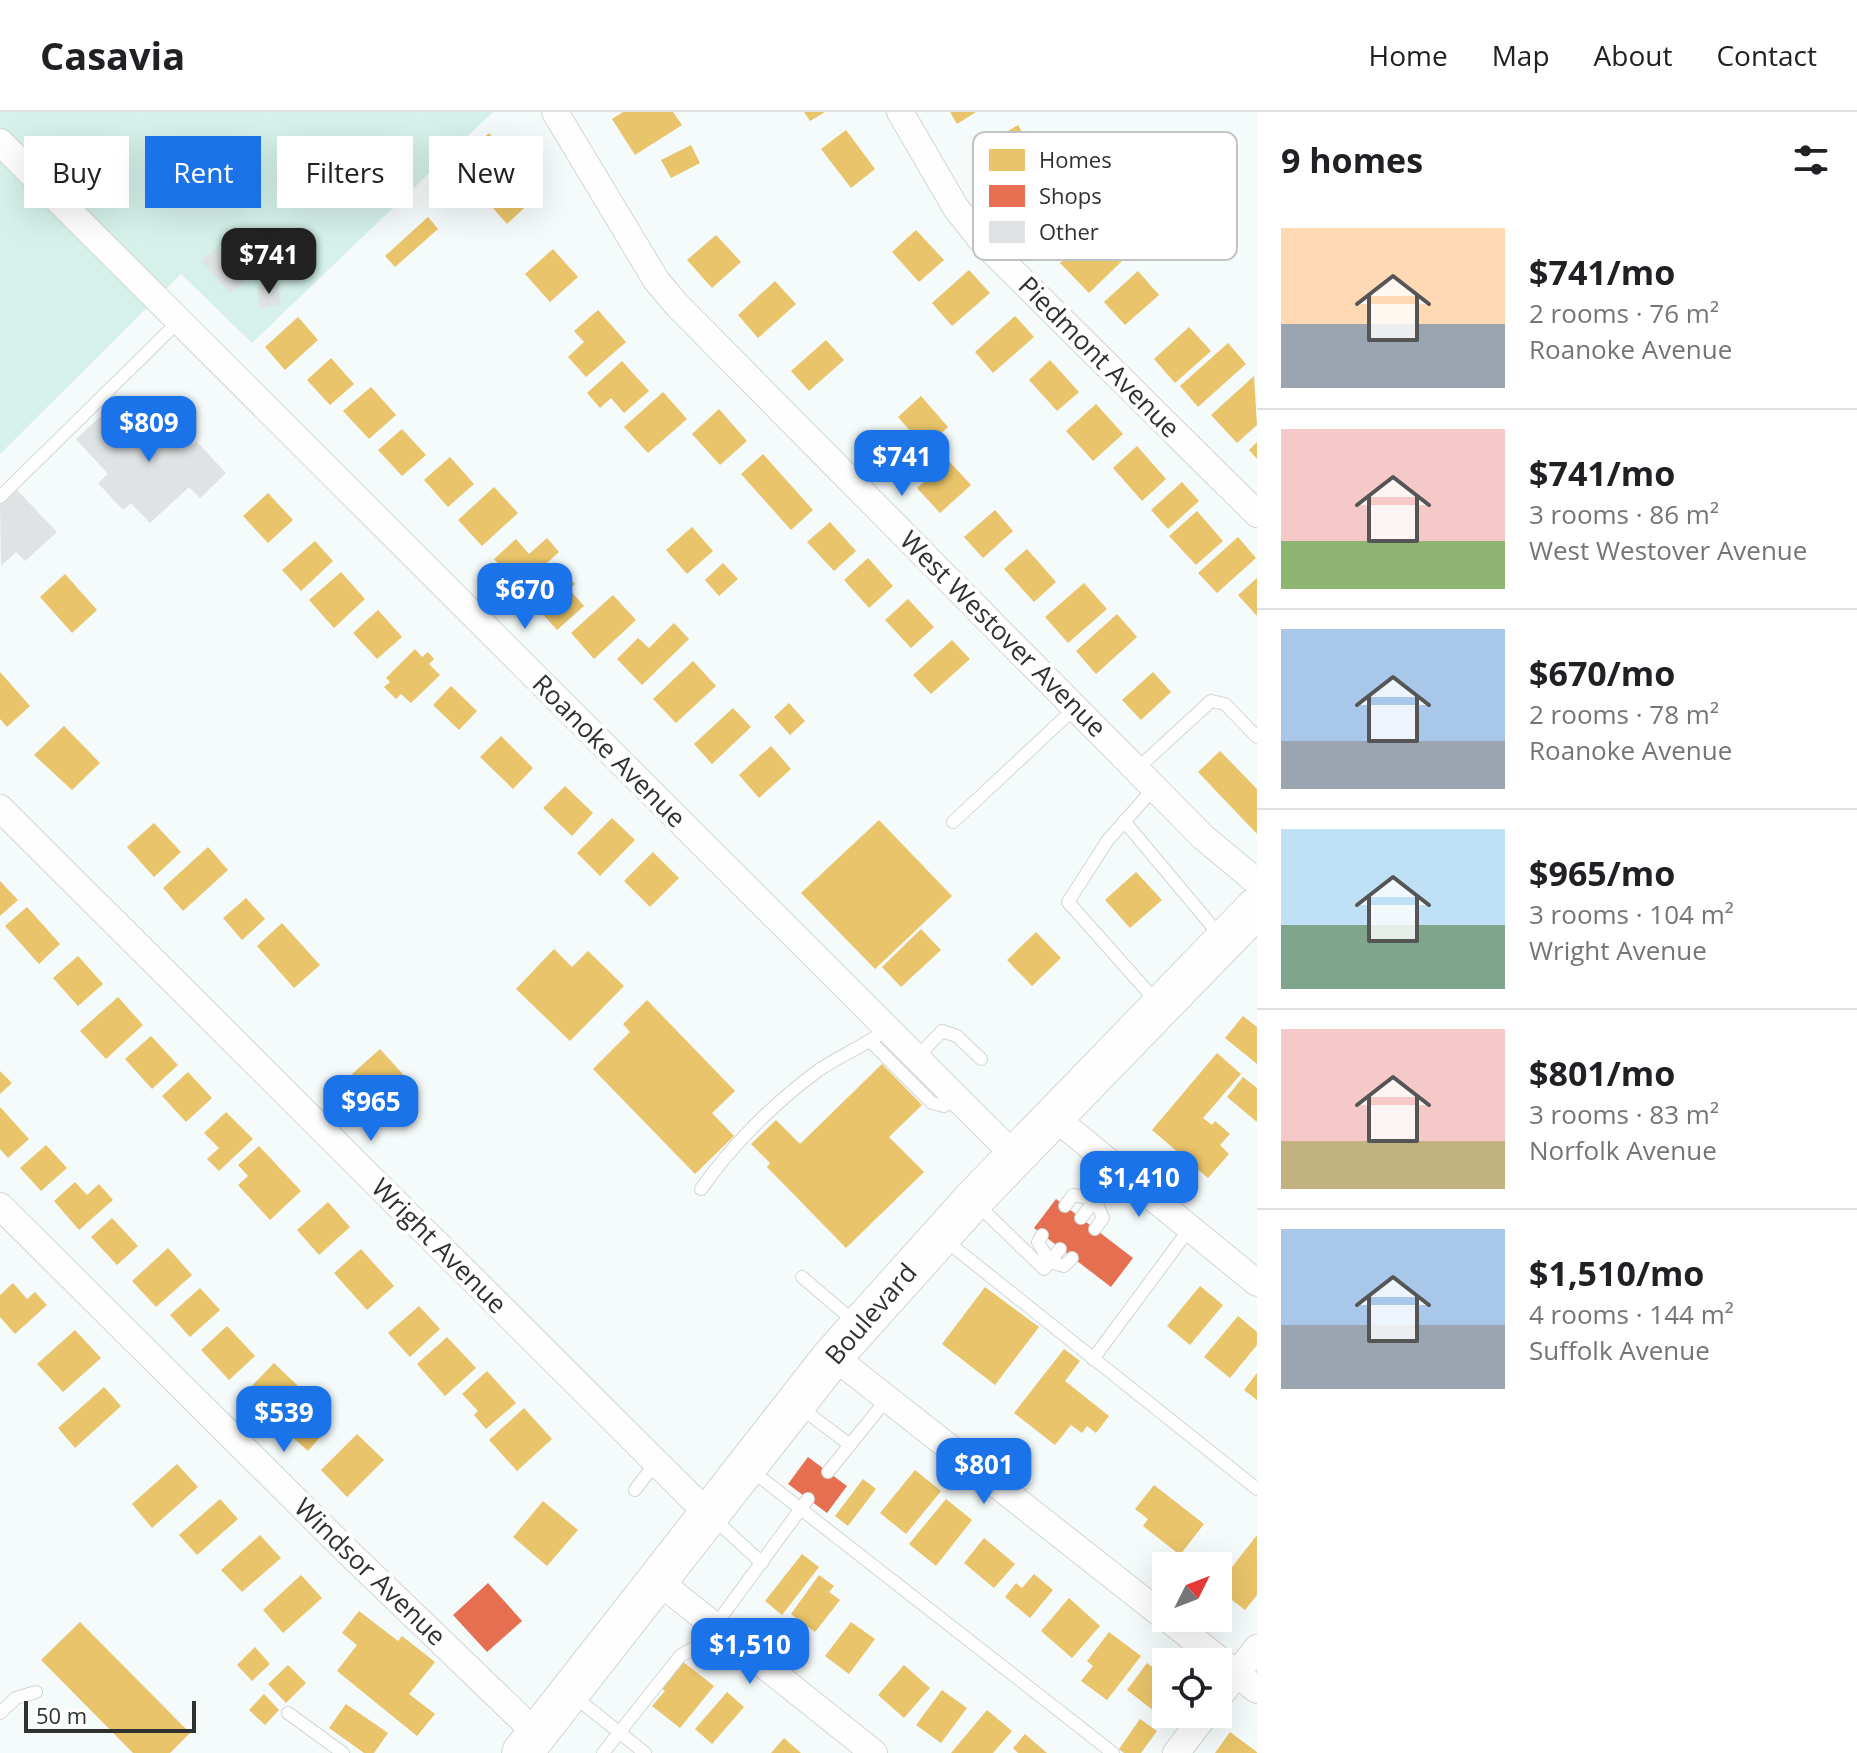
<!DOCTYPE html>
<html lang="en">
<head>
<meta charset="utf-8">
<style>
	body { margin:0; font-family:"Open Sans",sans-serif; background:#f2f2f2; color:#202124; height:100vh; display:flex; flex-direction:column; font-size:30px; white-space:nowrap }
	* { box-sizing:border-box; margin:0 }
	p { font-size:26px; color:#757577 }
	.icon { flex:none; width:44px; height:44px; fill:none; stroke:currentColor; stroke-width:2; stroke-linecap:round; stroke-linejoin:round }
	.map { position:relative; flex:1; overflow:hidden }
	.sheet { display:flex; flex-direction:column; background:#fff; width:600px }
	.sheet>* { flex:none }
	.hud { position:absolute; left:24px; top:24px; width:760px; height:72px; display:flex; gap:16px }
	.needle { width:52px; rotate:48deg }
	.fabs { position:absolute; left:1152px; top:1440px; display:grid; gap:16px }
	.fabs a { display:grid; place-items:center; width:80px; height:80px; border-radius:0px; background:#fff; box-shadow:0 8px 32px #0002; font-size:40px }
	.scale { position:absolute; left:24px; bottom:20px; width:172px; box-sizing:border-box; padding-left:8px; border:4px solid #2e3231; border-top:0; font-size:22px; line-height:28px; white-space:nowrap; color:#2e3231; -webkit-text-stroke:6px #fff; paint-order:stroke }
	.price { position:absolute; translate:-50% -68px; padding:0 18px; border-radius:16px; background:#1a73e8; color:#fff; font-size:26px; line-height:52px; filter:drop-shadow(0 2px 4px #0008) }
	.price::after { content:''; position:absolute; left:50%; top:48px; width:24px; height:18px; margin-left:-12px; background:inherit; clip-path:polygon(0 0,100% 0,50% 100%) }
	.price.current { background:#222; color:#fff }
	ul { padding:0; list-style:none }
	li { display:flex; align-items:center; gap:24px; height:200px; padding:0 24px }
	li+li { border-top:2px solid #e0e0e0 }
	li span { display:grid; place-items:center; flex:none; width:224px; height:160px; border-radius:0px; color:#555 }
	li>.icon { margin-inline-start:auto }
	span .icon { width:96px; height:96px; fill:#fffc; stroke-width:1 }
	li b { font-size:34px }
	h2 { display:flex; justify-content:space-between; align-items:center; height:96px; padding:0 24px; font-size:34px }
	.pill { padding:0 28px; border-radius:0px; background:#fff; box-shadow:0 8px 32px #0002; font-size:28px; line-height:72px }
	.pill.current { background:#1a73e8; color:#fff }
	header { display:flex; align-items:center; gap:48px; box-sizing:border-box; height:112px; padding:0 40px; background:#fff; border-bottom:2px solid #e0e0e0 }
	header strong { font-size:38px }
	nav { display:flex; gap:44px; margin-inline-start:auto; font-size:28px }
	main { display:flex; flex:1; min-height:0 }
	.map>svg:first-child { display:block }
	.green { fill:#d5f1ea }
	.homes { fill:#e9c46a }
	.shops { fill:#e76f51 }
	.building { fill:#dfe3e3 }
	.lines { fill:none; stroke-linecap:round; stroke-linejoin:round }
	.lane-casing { stroke:#d2d6d5; stroke-width:14 }
	.street-casing { stroke:#d2d6d5; stroke-width:28 }
	.primary-casing { stroke:#d2d6d5; stroke-width:42 }
	.lane { stroke:#fefefe; stroke-width:12 }
	.street { stroke:#fefefe; stroke-width:26 }
	.primary { stroke:#fefefe; stroke-width:40 }
	.labels { text-anchor:middle; stroke-width:8; stroke-linejoin:round; paint-order:stroke }
	.street-label { font-size:26px; fill:#2e3231; stroke:#fff }
	.key { fill:#fff; stroke:#c0c2c1; stroke-width:2 }
	.key-label { font-size:22px; fill:#2e3231 }
</style>
</head>
<body>
<header>
<strong>Casavia</strong>
<nav><a>Home</a><a>Map</a><a>About</a><a>Contact</a></nav>
</header>
<main>
<div class="map">
<svg width="1257" height="1641" viewBox="0 0 1257 1641">
	<rect width="100%" height="100%" fill="#f5fbfa"/>
	<!-- green -->
	<polygon class="green" points="0,0 493,0 252,231 181,162 0,342"/>
	<!-- homes -->
	<g class="homes">
		<polygon points="623,0 673,0 682,13 635,43 612,7"/>
		<polygon points="804,0 825,0 810,9"/>
		<polygon points="950,0 976,0 957,12"/>
		<polygon points="1018,13 1026,27 1037,21 1045,34 992,65 976,38"/>
		<polygon points="846,18 875,57 851,76 821,37"/>
		<polygon points="489,21 514,48 477,80 453,54"/>
		<polygon points="691,33 700,51 671,66 661,48"/>
		<polygon points="511,63 533,88 507,112 484,86"/>
		<polygon points="428,105 438,117 395,155 385,144"/>
		<polygon points="916,118 944,148 919,170 892,140"/>
		<polygon points="1093,120 1122,149 1089,181 1060,151"/>
		<polygon points="716,123 741,150 712,176 687,148"/>
		<polygon points="553,137 578,165 550,190 525,162"/>
		<polygon points="969,158 990,181 952,214 932,191"/>
		<polygon points="1138,159 1159,183 1125,213 1104,190"/>
		<polygon points="775,169 796,192 758,226 738,203"/>
		<polygon points="598,198 626,230 586,265 568,245 584,230 574,219"/>
		<polygon points="1015,204 1034,225 993,261 975,240"/>
		<polygon points="298,205 318,228 285,258 265,235"/>
		<polygon points="1189,215 1211,239 1175,271 1154,247"/>
		<polygon points="826,228 844,248 809,279 791,259"/>
		<polygon points="1228,231 1246,252 1198,295 1180,274"/>
		<polygon points="331,246 354,272 330,293 307,268"/>
		<polygon points="1050,248 1079,280 1057,299 1029,268"/>
		<polygon points="622,249 649,279 624,301 611,286 600,296 587,281"/>
		<polygon points="1254,264 1257,313 1237,331 1211,303"/>
		<polygon points="371,275 396,303 369,327 343,299"/>
		<polygon points="663,280 687,307 648,341 624,315"/>
		<polygon points="921,284 948,315 925,336 898,305"/>
		<polygon points="1096,292 1123,322 1093,349 1066,319"/>
		<polygon points="719,297 747,329 720,353 692,322"/>
		<polygon points="402,317 426,343 402,364 378,338"/>
		<polygon points="1257,330 1257,347 1249,338"/>
		<polygon points="1137,334 1166,367 1142,389 1113,356"/>
		<polygon points="763,342 813,398 791,418 741,362"/>
		<polygon points="450,345 474,372 448,395 424,368"/>
		<polygon points="948,348 971,373 940,401 917,376"/>
		<polygon points="1182,370 1199,389 1168,417 1151,398"/>
		<polygon points="494,375 518,401 482,434 458,408"/>
		<polygon points="268,381 293,408 268,431 243,404"/>
		<polygon points="995,398 1013,419 983,446 964,425"/>
		<polygon points="1197,399 1223,429 1196,453 1169,424"/>
		<polygon points="830,410 856,439 834,459 807,430"/>
		<polygon points="692,415 713,439 687,462 666,438"/>
		<polygon points="1238,425 1256,446 1217,481 1198,461"/>
		<polygon points="547,426 559,440 520,476 494,447 516,427 529,442"/>
		<polygon points="315,429 333,449 301,479 282,458"/>
		<polygon points="1027,437 1056,470 1034,490 1004,457"/>
		<polygon points="868,446 893,474 869,496 844,468"/>
		<polygon points="723,451 738,467 719,484 705,468"/>
		<polygon points="341,460 365,487 334,516 309,488"/>
		<polygon points="563,460 575,472 569,477 584,494 557,518 531,489"/>
		<polygon points="65,462 97,498 72,521 40,485"/>
		<polygon points="1257,466 1257,504 1238,483"/>
		<polygon points="1084,471 1107,497 1068,531 1045,505"/>
		<polygon points="613,483 636,508 594,547 571,521"/>
		<polygon points="908,487 934,515 911,536 885,508"/>
		<polygon points="378,498 402,525 377,547 353,521"/>
		<polygon points="1117,502 1137,525 1096,562 1076,539"/>
		<polygon points="674,511 689,527 642,573 617,547 638,526 649,536"/>
		<polygon points="952,528 970,547 931,582 913,563"/>
		<polygon points="415,537 422,545 428,540 434,547 429,552 440,563 411,591 401,582 396,587 384,575 390,570 386,566"/>
		<polygon points="693,549 716,574 676,611 653,587"/>
		<polygon points="0,560 30,594 7,615 0,607"/>
		<polygon points="1153,560 1171,580 1141,608 1122,588"/>
		<polygon points="451,574 477,599 459,618 433,593"/>
		<polygon points="789,591 805,609 790,623 774,605"/>
		<polygon points="733,596 751,615 712,652 694,632"/>
		<polygon points="64,614 100,651 72,678 34,643"/>
		<polygon points="501,624 533,656 513,677 480,645"/>
		<polygon points="771,634 791,657 759,686 739,663"/>
		<polygon points="1220,639 1257,677 1257,722 1198,660"/>
		<polygon points="565,674 593,701 572,724 543,696"/>
		<polygon points="612,706 635,728 600,764 577,741"/>
		<polygon points="879,708 952,784 875,857 801,781"/>
		<polygon points="154,711 181,740 154,765 127,735"/>
		<polygon points="208,735 228,758 183,799 163,776"/>
		<polygon points="653,740 679,766 650,795 624,769"/>
		<polygon points="1136,760 1162,788 1130,816 1105,788"/>
		<polygon points="0,769 18,788 0,804"/>
		<polygon points="246,786 265,807 242,828 223,806"/>
		<polygon points="27,795 60,832 39,852 5,814"/>
		<polygon points="282,811 320,853 294,876 257,834"/>
		<polygon points="921,817 941,838 901,875 882,855"/>
		<polygon points="1036,820 1061,846 1032,874 1007,848"/>
		<polygon points="554,837 572,855 588,839 624,874 570,929 516,877"/>
		<polygon points="78,844 103,872 78,894 53,866"/>
		<polygon points="118,885 143,913 106,947 80,919"/>
		<polygon points="647,888 735,979 712,1001 734,1024 695,1062 593,957 630,920 623,912"/>
		<polygon points="1243,904 1257,915 1257,952 1225,926"/>
		<polygon points="151,924 178,953 152,977 125,947"/>
		<polygon points="380,937 410,970 382,995 352,962"/>
		<polygon points="1217,941 1241,962 1203,1006 1212,1013 1215,1009 1230,1022 1220,1033 1229,1042 1208,1066 1152,1018"/>
		<polygon points="882,952 922,993 889,1025 924,1060 846,1136 767,1055 770,1051 751,1032 776,1008 800,1032"/>
		<polygon points="0,959 12,971 0,982"/>
		<polygon points="188,960 212,986 186,1010 162,984"/>
		<polygon points="1243,965 1257,976 1257,1010 1227,985"/>
		<polygon points="0,995 29,1027 8,1046 0,1037"/>
		<polygon points="226,1000 253,1027 219,1059 207,1047 219,1036 204,1021"/>
		<polygon points="46,1033 67,1056 41,1079 20,1056"/>
		<polygon points="259,1034 301,1079 270,1108 238,1073 248,1064 238,1053"/>
		<polygon points="75,1070 87,1083 99,1072 113,1088 79,1118 54,1089"/>
		<polygon points="328,1090 350,1115 319,1143 297,1118"/>
		<polygon points="112,1106 138,1134 117,1153 91,1125"/>
		<polygon points="168,1136 192,1163 156,1195 132,1169"/>
		<polygon points="361,1137 394,1174 367,1198 334,1161"/>
		<polygon points="13,1171 27,1187 35,1180 47,1193 15,1222 0,1205 0,1183"/>
		<polygon points="1200,1174 1223,1193 1190,1233 1167,1214"/>
		<polygon points="985,1175 1039,1215 995,1273 942,1232"/>
		<polygon points="200,1176 220,1198 190,1225 170,1203"/>
		<polygon points="419,1194 440,1217 410,1245 388,1221"/>
		<polygon points="1238,1204 1257,1220 1257,1233 1230,1266 1204,1245"/>
		<polygon points="227,1214 255,1244 229,1268 201,1238"/>
		<polygon points="75,1218 101,1246 63,1280 37,1252"/>
		<polygon points="447,1225 476,1256 445,1284 417,1252"/>
		<polygon points="1064,1237 1080,1249 1065,1269 1109,1304 1096,1321 1087,1314 1082,1321 1071,1313 1055,1333 1014,1301"/>
		<polygon points="274,1251 299,1275 272,1304 246,1280"/>
		<polygon points="487,1259 516,1291 486,1317 474,1303 478,1299 462,1282"/>
		<polygon points="1257,1261 1257,1288 1244,1278"/>
		<polygon points="104,1275 121,1294 75,1336 58,1316"/>
		<polygon points="524,1296 552,1327 517,1359 489,1328"/>
		<polygon points="310,1297 329,1315 308,1339 288,1321"/>
		<polygon points="357,1322 384,1348 347,1385 321,1358"/>
		<polygon points="177,1352 198,1375 152,1416 132,1392"/>
		<polygon points="915,1358 941,1379 906,1422 880,1401"/>
		<polygon points="863,1367 876,1377 848,1414 835,1404"/>
		<polygon points="1154,1373 1204,1412 1180,1443 1143,1414 1148,1407 1135,1397"/>
		<polygon points="220,1387 238,1407 197,1443 179,1423"/>
		<polygon points="946,1387 972,1408 936,1454 909,1432"/>
		<polygon points="543,1389 578,1418 547,1454 513,1425"/>
		<polygon points="260,1423 281,1446 242,1480 221,1458"/>
		<polygon points="1257,1423 1257,1483 1245,1498 1218,1477 1218,1473"/>
		<polygon points="984,1426 1015,1452 994,1476 964,1451"/>
		<polygon points="802,1442 819,1455 782,1503 765,1489"/>
		<polygon points="1034,1462 1053,1478 1030,1506 1005,1485 1016,1471 1022,1476"/>
		<polygon points="301,1463 322,1486 283,1521 263,1498"/>
		<polygon points="819,1463 834,1474 829,1480 840,1488 815,1520 791,1502"/>
		<polygon points="1069,1486 1100,1514 1072,1546 1041,1519"/>
		<polygon points="359,1499 398,1529 402,1524 435,1550 409,1582 435,1602 417,1624 337,1559 357,1533 342,1521"/>
		<polygon points="80,1510 190,1621 170,1641 133,1641 41,1548"/>
		<polygon points="851,1510 875,1527 849,1562 825,1544"/>
		<polygon points="1109,1520 1141,1544 1107,1588 1081,1569 1093,1554 1087,1549"/>
		<polygon points="255,1535 270,1552 252,1569 237,1553"/>
		<polygon points="682,1549 714,1574 680,1616 652,1594 665,1579 661,1576"/>
		<polygon points="1147,1551 1166,1565 1163,1606 1127,1578"/>
		<polygon points="288,1553 306,1571 286,1591 268,1572"/>
		<polygon points="904,1553 930,1576 904,1606 878,1583"/>
		<polygon points="942,1578 967,1596 941,1631 916,1613"/>
		<polygon points="727,1580 744,1595 712,1632 695,1617"/>
		<polygon points="264,1582 279,1598 265,1613 249,1598"/>
		<polygon points="346,1592 388,1621 374,1641 364,1641 329,1616"/>
		<polygon points="987,1598 1012,1619 993,1641 951,1641"/>
		<polygon points="1140,1607 1157,1619 1141,1641 1124,1641 1119,1637"/>
		<polygon points="1230,1620 1257,1640 1257,1641 1215,1641"/>
		<polygon points="1025,1622 1047,1641 1018,1641 1013,1636"/>
		<polygon points="784,1626 801,1641 771,1641"/>
	</g>
	<!-- shops -->
	<g class="shops">
		<polygon points="1056,1087 1133,1146 1111,1175 1034,1116"/>
		<polygon points="808,1345 847,1374 827,1401 788,1372"/>
		<polygon points="488,1471 522,1509 487,1540 453,1503"/>
	</g>
	<!-- building -->
	<g class="building">
		<polygon points="217,135 246,167 230,181 201,149"/>
		<polygon points="278,172 281,192 260,196 257,175"/>
		<polygon points="150,296 169,316 174,311 193,332 196,329 226,361 200,386 189,375 150,411 131,391 123,398 98,371 108,362 76,327 101,304 120,324"/>
		<polygon points="17,378 57,420 25,449 16,440 1,454 0,393"/>
	</g>
	<g class="lines">
		<defs>
			<g id="lane">
				<polyline points="0,385 179,209"/>
				<polyline points="1137,657 1211,589 1225,592 1257,625"/>
				<polyline points="1155,675 1108,728 1068,790 1156,889"/>
				<polyline points="1124,709 1222,826"/>
				<polyline points="953,710 1076,595"/>
				<polyline points="871,930 932,991 944,994 957,986"/>
				<polyline points="917,945 942,919 957,924 981,947"/>
				<path d="M701,1077C732,1033 775,990 819,958C841,943 867,933 888,916"/>
				<polyline points="978,1093 1044,1157 1060,1137"/>
				<polyline points="1065,1094 1073,1083 1095,1087 1103,1106 1095,1117"/>
				<polyline points="1081,1106 1118,1058"/>
				<polyline points="1042,1123 1038,1130 1050,1150 1064,1154 1072,1146"/>
				<polyline points="945,1128 1257,1377"/>
				<polyline points="802,1165 857,1212"/>
				<polyline points="1093,1247 1190,1116"/>
				<polyline points="801,1296 850,1333"/>
				<polyline points="751,1358 1113,1641"/>
				<polyline points="828,1360 887,1287"/>
				<polyline points="635,1378 656,1350"/>
				<polyline points="714,1407 762,1451"/>
				<polyline points="575,1585 645,1641"/>
				<polyline points="0,1601 16,1586 36,1580"/>
				<polyline points="288,1601 343,1641"/>
				<polyline points="603,1641 680,1544 702,1531 808,1387"/>
			</g>
			<g id="street">
				<polyline points="555,0 656,168 677,193 1203,725 1257,770"/>
				<polyline points="900,0 956,96 982,129 1257,402"/>
				<polyline points="0,30 1015,1044"/>
				<polyline points="0,696 708,1402"/>
				<polyline points="1053,1004 1257,1171"/>
				<polyline points="0,1094 348,1440 537,1622"/>
				<polyline points="833,1244 1166,1506"/>
				<polyline points="657,1468 874,1641"/>
				<polyline points="1167,1506 1257,1578"/>
				<polyline points="1218,1586 1257,1536"/>
				<polyline points="1176,1641 1206,1602"/>
			</g>
			<polyline id="primary" points="522,1641 833,1244 973,1088 1257,795"/>
		</defs>
		<!-- lane casing -->
		<use href="#lane" class="lane-casing"/>
		<!-- street casing -->
		<use href="#street" class="street-casing"/>
		<!-- primary casing -->
		<use href="#primary" class="primary-casing"/>
		<!-- lane -->
		<use href="#lane" class="lane"/>
		<!-- street -->
		<use href="#street" class="street"/>
		<!-- primary -->
		<use href="#primary" class="primary"/>
	</g>
	<g class="labels">
		<!-- street labels -->
		<g class="street-label">
			<text transform="translate(1099 245) rotate(45)" y="9">Piedmont Avenue</text>
			<text transform="translate(1003 522) rotate(45)" y="9">West Westover Avenue</text>
			<text transform="translate(609 639) rotate(45)" y="9">Roanoke Avenue</text>
			<text transform="translate(439 1134) rotate(45)" y="9">Wright Avenue</text>
			<text transform="translate(871 1202) rotate(-49)" y="9">Boulevard</text>
			<text transform="translate(370 1460) rotate(44)" y="9">Windsor Avenue</text>
		</g>
	</g>
	<!-- legend -->
	<rect x="973" y="20" width="264" height="128" rx="12" class="key"/>
	<rect x="989" y="37" width="36" height="22" fill="#e9c46a"/>
	<rect x="989" y="73" width="36" height="22" fill="#e76f51"/>
	<rect x="989" y="109" width="36" height="22" fill="#dfe3e3"/>
	<g class="key-label">
		<text x="1039" y="56">Homes</text>
		<text x="1039" y="92">Shops</text>
		<text x="1039" y="128">Other</text>
	</g>
</svg>
<div class="fabs">
<a><svg class="needle" viewBox="-14 -14 28 28"><path d="M0-13l5 13h-10z" fill="#e53935"/><path d="M0 13l5-13h-10z" fill="#757577"/></svg></a>
<a><svg class="icon" aria-label="locate" viewBox="0 0 24 24"><circle cx="12" cy="12" r="6"/><path d="M12 2v4M12 18v4M2 12h4M18 12h4"/></svg></a>
</div>
<div class="scale">50 m</div>
<b class="price current" style="left:269px;top:184px">$741</b>
<b class="price" style="left:149px;top:352px">$809</b>
<b class="price" style="left:902px;top:386px">$741</b>
<b class="price" style="left:525px;top:519px">$670</b>
<b class="price" style="left:371px;top:1031px">$965</b>
<b class="price" style="left:1139px;top:1107px">$1,410</b>
<b class="price" style="left:284px;top:1342px">$539</b>
<b class="price" style="left:984px;top:1394px">$801</b>
<b class="price" style="left:750px;top:1574px">$1,510</b>
<div class="hud">
<a class="pill">Buy</a>
<a class="pill current">Rent</a>
<a class="pill">Filters</a>
<a class="pill">New</a>
</div>
</div>
<section class="sheet">
<h2>9 homes<svg class="icon" aria-label="filters" viewBox="0 0 24 24"><path d="M4 7h16M4 17h16"/><circle cx="9" cy="7" r="2"/><circle cx="15" cy="17" r="2"/></svg></h2>
<ul>
<li><span style="background:linear-gradient(#ffd9b3 60%,#9aa5b1 0)"><svg class="icon" aria-label="home" viewBox="0 0 24 24"><path d="M3 11l9-7 9 7M6 9v11h12V9"/></svg></span><div><b>$741/mo</b><p>2 rooms · 76 m²</p><p>Roanoke Avenue</p></div></li>
<li><span style="background:linear-gradient(#f6c9c9 70%,#8fb573 0)"><svg class="icon" aria-label="home" viewBox="0 0 24 24"><path d="M3 11l9-7 9 7M6 9v11h12V9"/></svg></span><div><b>$741/mo</b><p>3 rooms · 86 m²</p><p>West Westover Avenue</p></div></li>
<li><span style="background:linear-gradient(#a9c7e8 70%,#9aa5b1 0)"><svg class="icon" aria-label="home" viewBox="0 0 24 24"><path d="M3 11l9-7 9 7M6 9v11h12V9"/></svg></span><div><b>$670/mo</b><p>2 rooms · 78 m²</p><p>Roanoke Avenue</p></div></li>
<li><span style="background:linear-gradient(#bfe0f5 60%,#7fa58c 0)"><svg class="icon" aria-label="home" viewBox="0 0 24 24"><path d="M3 11l9-7 9 7M6 9v11h12V9"/></svg></span><div><b>$965/mo</b><p>3 rooms · 104 m²</p><p>Wright Avenue</p></div></li>
<li><span style="background:linear-gradient(#f6c9c9 70%,#c2b280 0)"><svg class="icon" aria-label="home" viewBox="0 0 24 24"><path d="M3 11l9-7 9 7M6 9v11h12V9"/></svg></span><div><b>$801/mo</b><p>3 rooms · 83 m²</p><p>Norfolk Avenue</p></div></li>
<li><span style="background:linear-gradient(#a9c7e8 60%,#9aa5b1 0)"><svg class="icon" aria-label="home" viewBox="0 0 24 24"><path d="M3 11l9-7 9 7M6 9v11h12V9"/></svg></span><div><b>$1,510/mo</b><p>4 rooms · 144 m²</p><p>Suffolk Avenue</p></div></li>
</ul>
</section>
</main>
</body>
</html>
